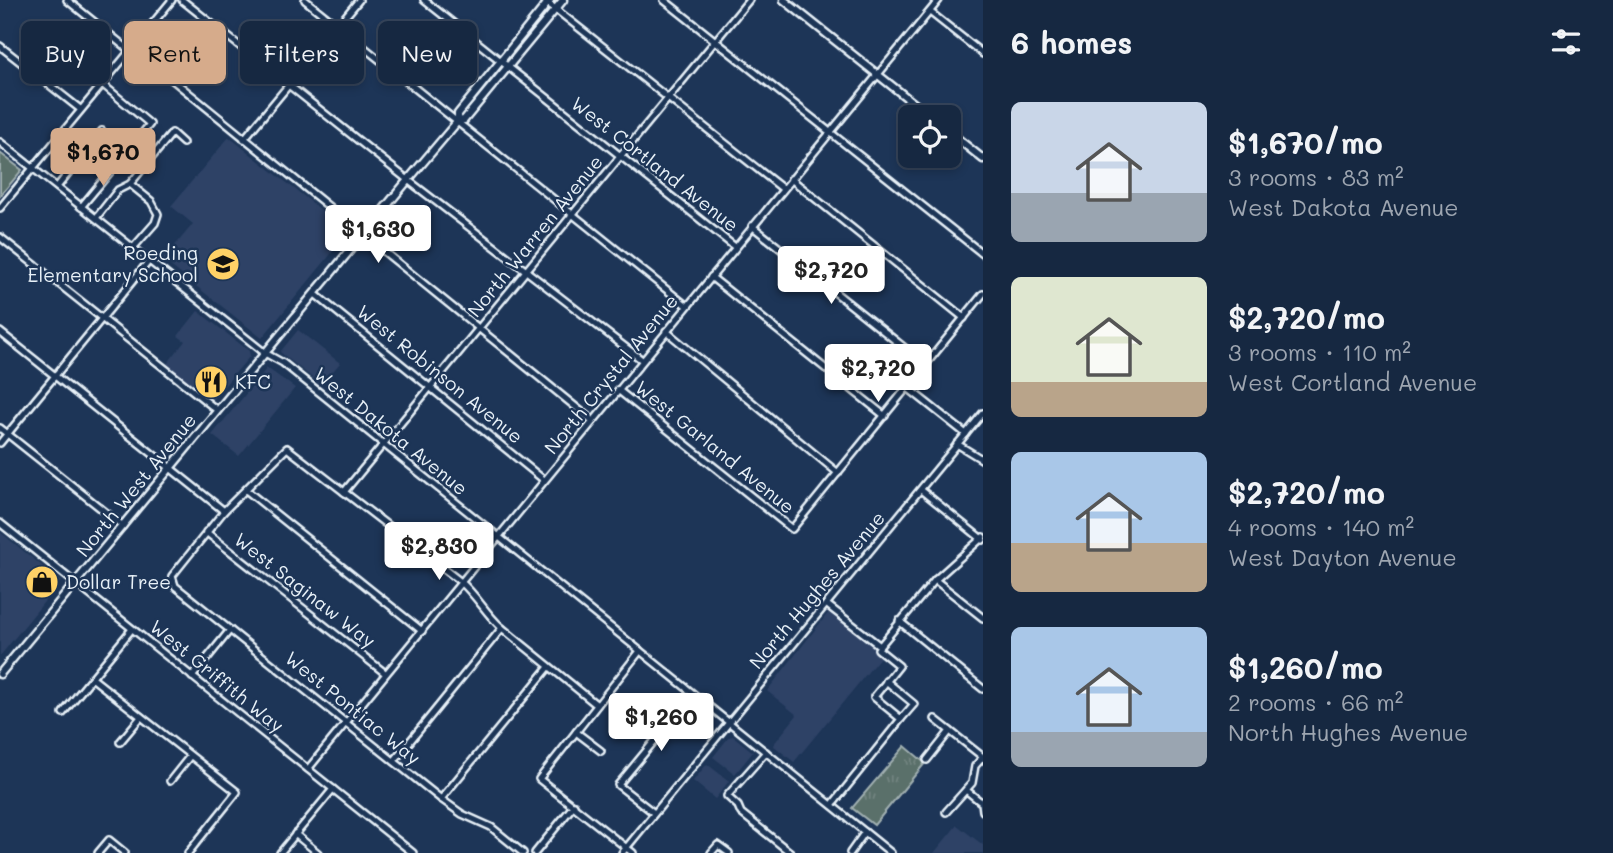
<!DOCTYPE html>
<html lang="en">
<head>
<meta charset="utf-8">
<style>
	body { margin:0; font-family:Mali,sans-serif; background:#1f3048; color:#f1f3f6; height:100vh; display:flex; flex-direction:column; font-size:26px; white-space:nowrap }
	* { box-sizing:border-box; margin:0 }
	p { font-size:23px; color:#9ea6b1 }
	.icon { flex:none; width:38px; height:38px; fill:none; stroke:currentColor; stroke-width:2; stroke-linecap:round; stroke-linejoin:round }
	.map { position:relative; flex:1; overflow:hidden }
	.panel { display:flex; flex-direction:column; background:#162841; width:630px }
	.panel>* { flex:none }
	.hud { position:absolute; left:21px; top:21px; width:665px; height:63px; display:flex; gap:14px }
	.tools { position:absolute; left:898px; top:105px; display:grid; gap:14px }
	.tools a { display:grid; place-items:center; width:63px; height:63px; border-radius:10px; background:#162841; box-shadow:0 4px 10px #0003,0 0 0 2px #35445a; font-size:35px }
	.price { position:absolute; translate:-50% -60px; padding:0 16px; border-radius:7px; background:#fff; color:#222; font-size:23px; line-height:46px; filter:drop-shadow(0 2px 4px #0008) }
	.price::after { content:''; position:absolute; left:50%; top:42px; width:21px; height:16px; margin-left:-10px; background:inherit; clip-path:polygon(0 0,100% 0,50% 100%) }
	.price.on { background:#d6ab8b; color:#111 }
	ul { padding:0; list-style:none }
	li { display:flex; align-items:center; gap:21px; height:175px; padding:0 28px }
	li span { display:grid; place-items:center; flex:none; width:196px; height:140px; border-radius:10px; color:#555 }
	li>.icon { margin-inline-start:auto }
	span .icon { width:84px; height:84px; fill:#fffc; stroke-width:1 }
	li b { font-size:30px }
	h2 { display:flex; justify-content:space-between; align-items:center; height:84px; padding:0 28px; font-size:30px }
	.tag { padding:0 24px; border-radius:10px; background:#162841; box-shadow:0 4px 10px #0003,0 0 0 2px #35445a; font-size:24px; line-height:63px }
	.tag.on { background:#d6ab8b; color:#111 }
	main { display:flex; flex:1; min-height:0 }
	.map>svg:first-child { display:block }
	.built { fill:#2e4266 }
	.grass { fill:url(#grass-tufts); stroke:#a1b0b1; stroke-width:2 }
	.park { fill:#5a6f6a; stroke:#a1b0b1; stroke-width:2 }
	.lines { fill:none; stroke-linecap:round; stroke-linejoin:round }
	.minor-casing { stroke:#e8f1f8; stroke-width:10 }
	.major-casing { stroke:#e8f1f8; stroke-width:11 }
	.minor { stroke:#1d3557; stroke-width:5 }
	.major { stroke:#1d3557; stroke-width:6 }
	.labels { text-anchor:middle; stroke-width:5; stroke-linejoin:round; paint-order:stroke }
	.street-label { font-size:19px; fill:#e8f1f8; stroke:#1d3557 }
	.poi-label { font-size:19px; fill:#e8f1f8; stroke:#1d3557; text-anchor:start }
</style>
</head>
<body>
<main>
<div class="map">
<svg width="983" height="853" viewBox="0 0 983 853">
	<defs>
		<pattern id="grass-tufts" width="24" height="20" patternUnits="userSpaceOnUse" patternTransform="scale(1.75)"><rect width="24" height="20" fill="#5a6f6a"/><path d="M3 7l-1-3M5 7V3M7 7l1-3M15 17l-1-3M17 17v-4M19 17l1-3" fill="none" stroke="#728480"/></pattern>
	</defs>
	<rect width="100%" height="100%" fill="#1d3557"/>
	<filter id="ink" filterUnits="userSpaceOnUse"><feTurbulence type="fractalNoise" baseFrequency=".0143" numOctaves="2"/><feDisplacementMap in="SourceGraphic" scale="14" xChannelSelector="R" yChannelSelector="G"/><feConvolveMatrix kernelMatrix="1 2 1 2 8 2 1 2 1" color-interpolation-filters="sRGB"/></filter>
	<g filter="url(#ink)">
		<!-- built -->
		<g class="built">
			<polygon points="229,137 349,232 262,338 163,260 193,224 171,206"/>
			<polygon points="198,311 249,351 250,356 212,400 167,364 185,341 178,336"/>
			<polygon points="298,330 340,363 321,385 280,352"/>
			<polygon points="267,368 295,388 239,456 212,435"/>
			<polygon points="0,532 61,581 0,656"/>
			<polygon points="832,608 886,650 794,762 773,745 797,715 767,691"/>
			<polygon points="733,736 753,752 735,774 713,757 729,737"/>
			<polygon points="707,764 729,781 715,799 693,781"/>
			<polygon points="957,825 983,845 983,853 934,853"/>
		</g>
		<!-- grass -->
		<polygon class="grass" points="905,746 925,763 874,825 852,808"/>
		<!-- park -->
		<polygon class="park" points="0,153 22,170 0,196"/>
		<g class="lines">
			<defs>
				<g id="minor">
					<polyline points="67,0 129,50"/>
					<polyline points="182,0 408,180 642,360"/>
					<polyline points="305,0 687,306"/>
					<polyline points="424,0 735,247"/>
					<polyline points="544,0 783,189"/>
					<polyline points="664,0 983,254"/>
					<polyline points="930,12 983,54"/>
					<polyline points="0,46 80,109"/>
					<polyline points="132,47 593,421"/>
					<polyline points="244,139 359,0"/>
					<polyline points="0,142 265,353 283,363 891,853"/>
					<polyline points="791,179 964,318"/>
					<polyline points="130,184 151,201 158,214 155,223 133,248"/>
					<polyline points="57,187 102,131"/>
					<polyline points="81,207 150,124 101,83"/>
					<polyline points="0,208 172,0"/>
					<polyline points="96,218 118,190 130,184 172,133 183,143"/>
					<polyline points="752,226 926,365"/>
					<polyline points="0,237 217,410"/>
					<polyline points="711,277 885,416"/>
					<polyline points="315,294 544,480"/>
					<polyline points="666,331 838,473"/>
					<polyline points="0,332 224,511"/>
					<polyline points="908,388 966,434"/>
					<polyline points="618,390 792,529 983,294"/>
					<polyline points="0,428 123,526"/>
					<polyline points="0,443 149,261"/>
					<polyline points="957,444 983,460"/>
					<polyline points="246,490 422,631"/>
					<polyline points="921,490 983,540"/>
					<polyline points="344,492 749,0"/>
					<polyline points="0,523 413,853"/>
					<polyline points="206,532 385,673"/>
					<polyline points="935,580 983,618"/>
					<polyline points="826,604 880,646 935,580 983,537"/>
					<polyline points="899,621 983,689"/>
					<polyline points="192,677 230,630"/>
					<polyline points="92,678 237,792 188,853"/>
					<polyline points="886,681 914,704 901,719"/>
					<polyline points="63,713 132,629"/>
					<polyline points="935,719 983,757"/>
					<polyline points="576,732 601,751"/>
					<polyline points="120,742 141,717"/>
					<polyline points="766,752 727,796 738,806 741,813 791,853"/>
					<polyline points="927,760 950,731"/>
					<polyline points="394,761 502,628"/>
					<polyline points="308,769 939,0"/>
					<polyline points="170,781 190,756"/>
					<polyline points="966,790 982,803 983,811"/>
					<polyline points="441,799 549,667"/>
					<polyline points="832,805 901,719 874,697 899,666 878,649"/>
					<polyline points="946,812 972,783 975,766 983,757"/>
					<polyline points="654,813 618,785 666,727 681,723 701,698"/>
					<polyline points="295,834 318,853"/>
					<polyline points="98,853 109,840 125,853"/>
					<polyline points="280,853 333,789"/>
					<path d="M523,853L491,827L462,814L441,799L175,586L172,576L224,511L287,448L461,582C477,596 486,614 502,628L597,705"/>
					<polyline points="535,853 574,805"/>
					<polyline points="622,853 983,413"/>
					<polyline points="633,853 539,779 640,651"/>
					<polyline points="711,853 718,845 729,853"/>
					<polyline points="850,853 865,832"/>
				</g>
				<g id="major">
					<polyline points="784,0 931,117"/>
					<polyline points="458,121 458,114 550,0"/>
					<polyline points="948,131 983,159"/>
					<polyline points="0,674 408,180 458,121 464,120 563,0"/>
				</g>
			</defs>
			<!-- minor casing -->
			<use href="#minor" class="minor-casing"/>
			<!-- major casing -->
			<use href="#major" class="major-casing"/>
			<!-- minor -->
			<use href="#minor" class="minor"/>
			<!-- major -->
			<use href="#major" class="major"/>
		</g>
	</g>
	<!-- icons -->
	<defs>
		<symbol id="school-disc" viewBox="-11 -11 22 22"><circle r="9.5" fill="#ffd166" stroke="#1d3557"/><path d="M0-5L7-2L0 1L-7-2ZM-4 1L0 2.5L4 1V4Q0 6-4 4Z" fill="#111"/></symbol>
		<symbol id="restaurant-disc" viewBox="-11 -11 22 22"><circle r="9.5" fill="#ffd166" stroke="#1d3557"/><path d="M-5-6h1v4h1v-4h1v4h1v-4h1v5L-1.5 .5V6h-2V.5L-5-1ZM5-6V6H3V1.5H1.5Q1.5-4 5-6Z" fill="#111"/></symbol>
		<symbol id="shop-disc" viewBox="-11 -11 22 22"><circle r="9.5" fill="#ffd166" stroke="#1d3557"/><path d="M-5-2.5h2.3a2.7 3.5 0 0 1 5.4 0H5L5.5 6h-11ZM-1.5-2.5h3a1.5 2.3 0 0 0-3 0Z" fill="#111"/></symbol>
	</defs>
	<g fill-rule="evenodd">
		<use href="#school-disc" x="204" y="245" width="38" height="38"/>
		<use href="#restaurant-disc" x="192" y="363" width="38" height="38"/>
		<use href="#shop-disc" x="23" y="563" width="38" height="38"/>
	</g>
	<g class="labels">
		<!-- street labels -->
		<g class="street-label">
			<text transform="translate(655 164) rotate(38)" y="7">West Cortland Avenue</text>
			<text transform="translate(535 236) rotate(-51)" y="7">North Warren Avenue</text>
			<text transform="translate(440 374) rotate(39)" y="7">West Robinson Avenue</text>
			<text transform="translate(611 374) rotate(-51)" y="7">North Crystal Avenue</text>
			<text transform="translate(391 431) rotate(39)" y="7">West Dakota Avenue</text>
			<text transform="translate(715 447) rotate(39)" y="7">West Garland Avenue</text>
			<text transform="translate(136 485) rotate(-51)" y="7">North West Avenue</text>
			<text transform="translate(305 590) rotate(38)" y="7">West Saginaw Way</text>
			<text transform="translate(817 590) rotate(-50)" y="7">North Hughes Avenue</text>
			<text transform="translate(217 676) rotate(39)" y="7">West Griffith Way</text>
			<text transform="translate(353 708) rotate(39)" y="7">West Pontiac Way</text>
		</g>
		<!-- poi labels -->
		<g class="poi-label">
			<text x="198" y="260" text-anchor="end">Roeding<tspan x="198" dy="22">Elementary School</tspan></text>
			<text x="235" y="389">KFC</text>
			<text x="66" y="589">Dollar Tree</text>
		</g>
	</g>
</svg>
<div class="tools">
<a><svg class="icon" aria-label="locate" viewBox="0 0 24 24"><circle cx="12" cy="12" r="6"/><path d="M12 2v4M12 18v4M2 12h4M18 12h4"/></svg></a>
</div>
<b class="price on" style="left:103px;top:188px">$1,670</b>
<b class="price" style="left:378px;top:265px">$1,630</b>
<b class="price" style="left:831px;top:306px">$2,720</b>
<b class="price" style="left:878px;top:404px">$2,720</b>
<b class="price" style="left:439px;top:582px">$2,830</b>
<b class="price" style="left:661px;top:753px">$1,260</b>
<div class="hud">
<a class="tag">Buy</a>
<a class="tag on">Rent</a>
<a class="tag">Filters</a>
<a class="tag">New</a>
</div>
</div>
<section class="panel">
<h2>6 homes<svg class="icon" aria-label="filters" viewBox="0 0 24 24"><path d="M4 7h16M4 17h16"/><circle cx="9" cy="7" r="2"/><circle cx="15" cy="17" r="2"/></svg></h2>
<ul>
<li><span style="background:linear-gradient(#c9d6e8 65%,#9aa5b1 0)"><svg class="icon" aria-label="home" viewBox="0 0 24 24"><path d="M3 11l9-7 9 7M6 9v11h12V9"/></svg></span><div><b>$1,670/mo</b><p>3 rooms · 83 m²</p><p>West Dakota Avenue</p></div></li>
<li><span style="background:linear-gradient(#dfe7d0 75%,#b9a48a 0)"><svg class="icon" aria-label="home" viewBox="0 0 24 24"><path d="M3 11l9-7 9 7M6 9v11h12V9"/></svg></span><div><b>$2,720/mo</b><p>3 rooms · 110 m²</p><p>West Cortland Avenue</p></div></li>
<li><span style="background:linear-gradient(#a9c7e8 65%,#b9a48a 0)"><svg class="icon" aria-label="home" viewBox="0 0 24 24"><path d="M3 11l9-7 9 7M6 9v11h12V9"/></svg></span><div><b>$2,720/mo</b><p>4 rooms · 140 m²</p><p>West Dayton Avenue</p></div></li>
<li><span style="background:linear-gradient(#a9c7e8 75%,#9aa5b1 0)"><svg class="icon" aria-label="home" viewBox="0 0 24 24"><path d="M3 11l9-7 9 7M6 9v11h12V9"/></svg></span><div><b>$1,260/mo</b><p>2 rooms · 66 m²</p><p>North Hughes Avenue</p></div></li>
</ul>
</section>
</main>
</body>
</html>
